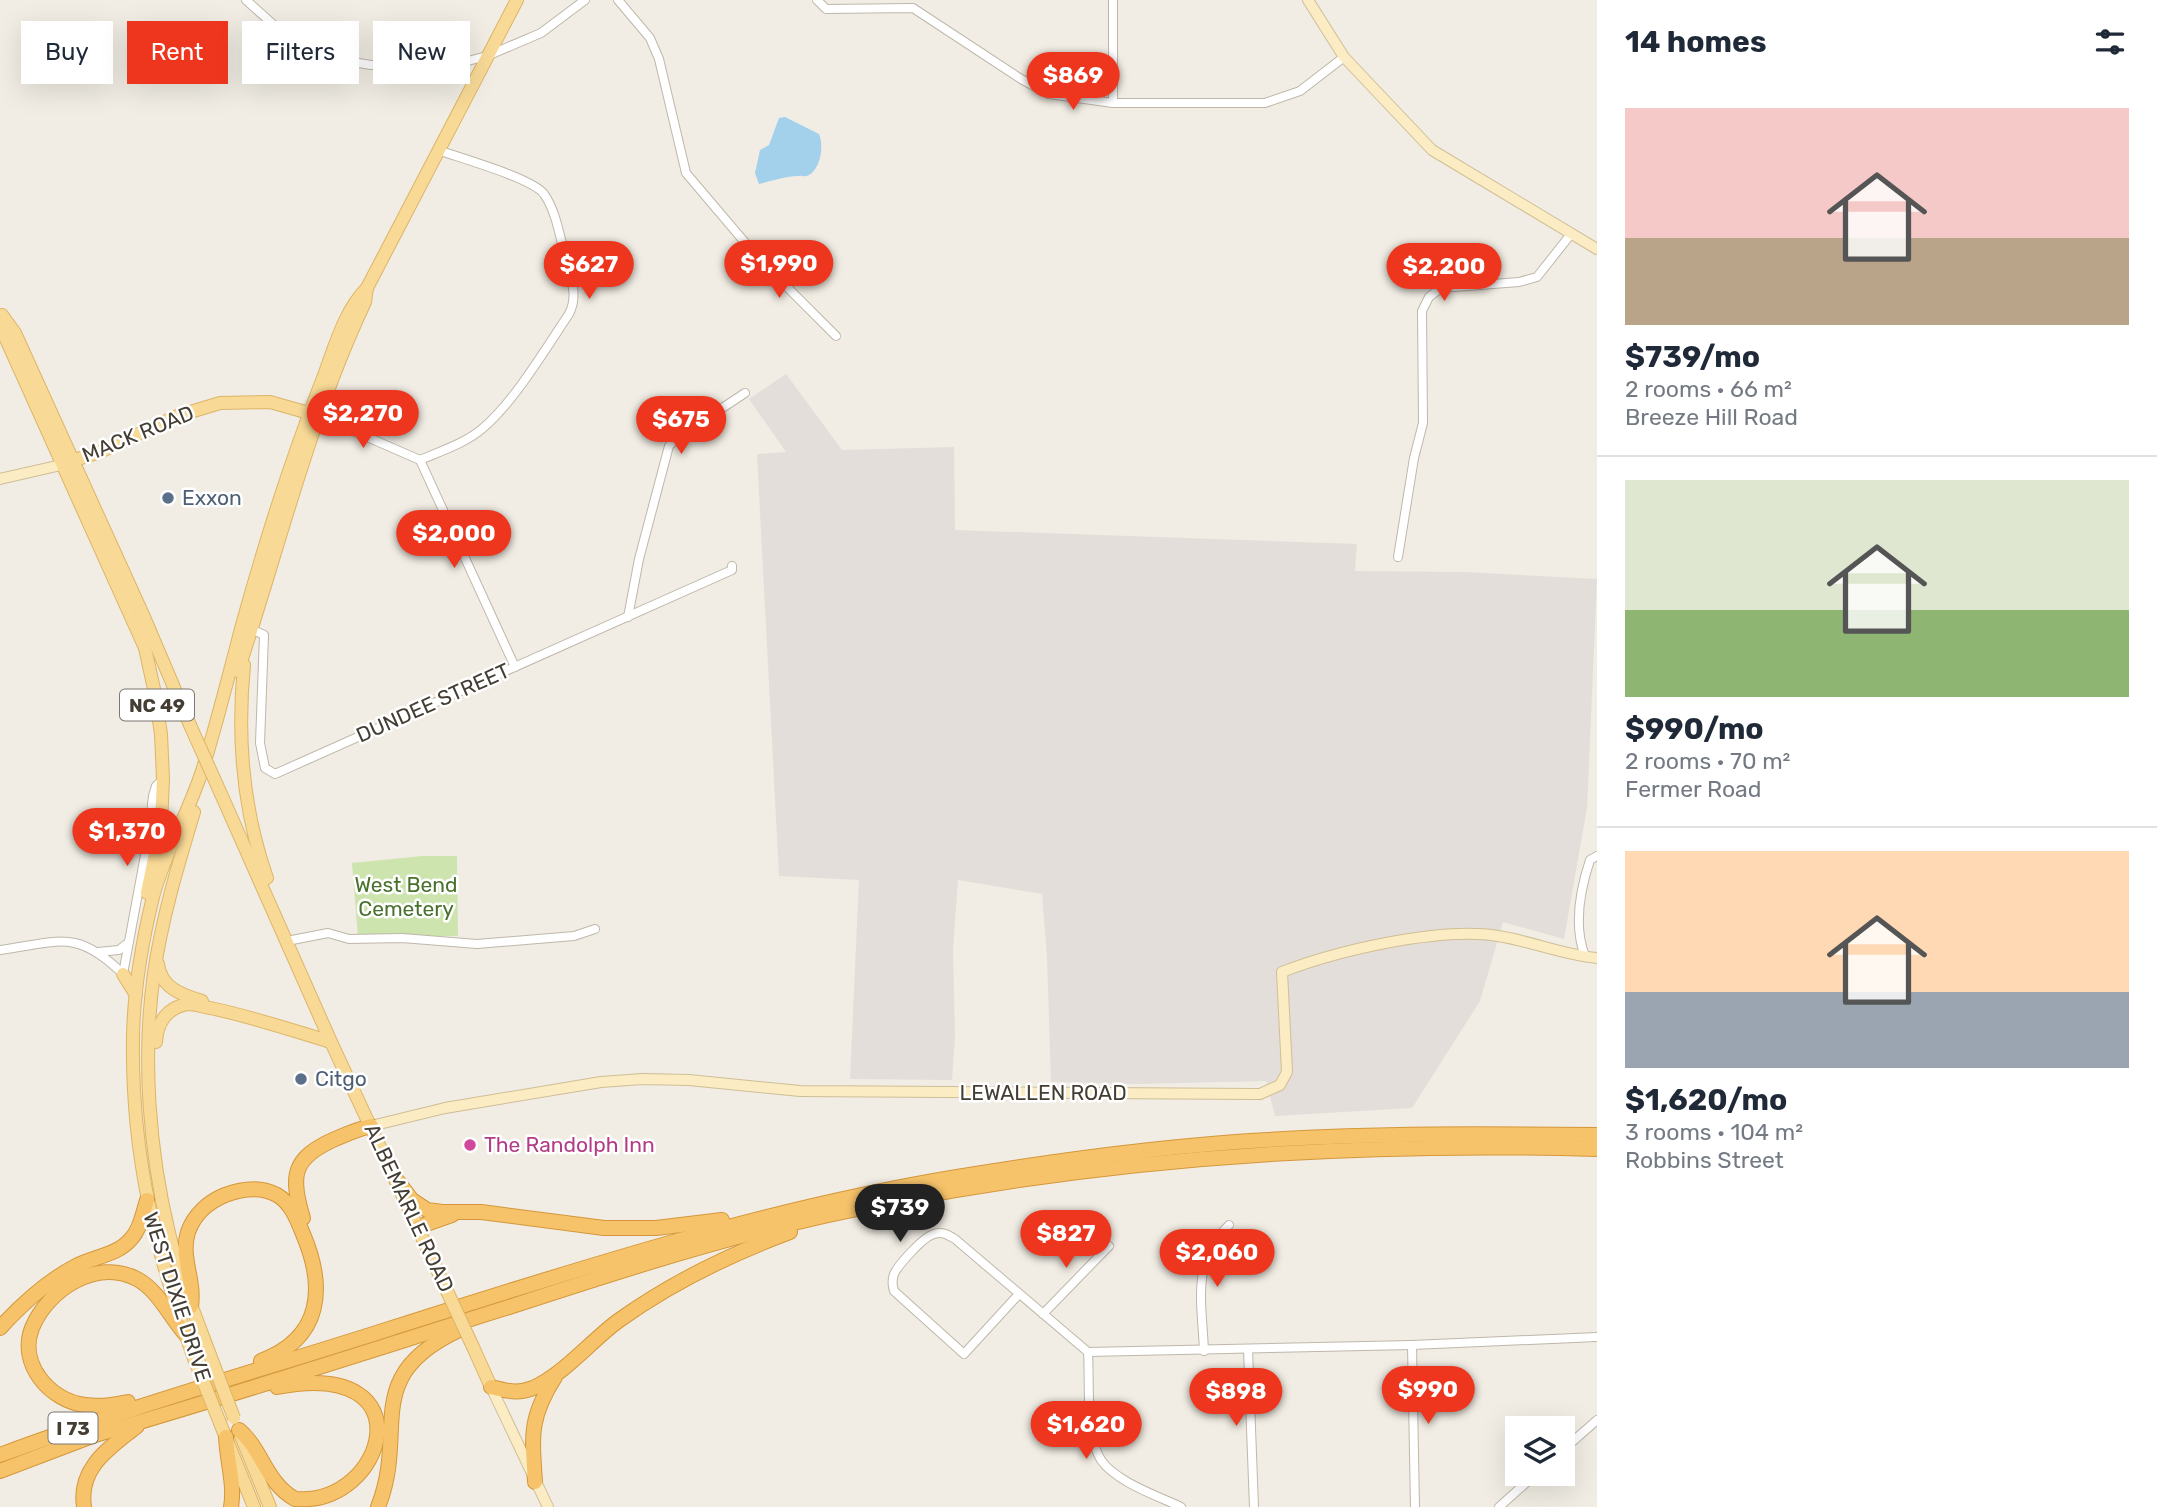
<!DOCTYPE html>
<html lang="en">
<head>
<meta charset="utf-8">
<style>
	body { margin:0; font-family:Rubik,sans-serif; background:#f6f6f7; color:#1f2937; height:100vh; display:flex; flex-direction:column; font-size:26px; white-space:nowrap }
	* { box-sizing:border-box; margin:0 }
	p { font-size:23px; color:#747a83 }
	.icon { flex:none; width:38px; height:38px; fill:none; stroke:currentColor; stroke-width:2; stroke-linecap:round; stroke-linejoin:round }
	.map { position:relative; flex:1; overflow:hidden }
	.panel { display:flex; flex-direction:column; background:#fff; width:560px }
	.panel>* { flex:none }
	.banner { position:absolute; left:21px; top:21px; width:665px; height:63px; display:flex; gap:14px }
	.fabs { position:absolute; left:1505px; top:1416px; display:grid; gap:14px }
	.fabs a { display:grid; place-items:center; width:70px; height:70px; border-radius:0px; background:#fff; box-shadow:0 7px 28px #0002; font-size:35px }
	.price { position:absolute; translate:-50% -60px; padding:0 16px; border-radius:24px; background:#ee361e; color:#fff; font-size:23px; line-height:46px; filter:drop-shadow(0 2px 4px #0008) }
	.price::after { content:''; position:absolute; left:50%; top:42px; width:21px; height:16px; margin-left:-10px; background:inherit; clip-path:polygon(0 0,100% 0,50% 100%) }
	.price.current { background:#222; color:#fff }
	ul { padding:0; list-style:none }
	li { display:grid; align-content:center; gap:14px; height:371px; padding:0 28px }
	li+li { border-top:2px solid #e0e1e3 }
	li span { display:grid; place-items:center; height:217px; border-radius:0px; color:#555 }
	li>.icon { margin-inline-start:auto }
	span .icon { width:126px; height:126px; fill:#fffc; stroke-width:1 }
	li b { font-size:30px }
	h2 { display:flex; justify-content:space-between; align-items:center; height:84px; padding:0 28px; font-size:30px }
	.tag { padding:0 24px; border-radius:0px; background:#fff; box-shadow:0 7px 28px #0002; font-size:24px; line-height:63px }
	.tag.current { background:#ee361e; color:#fff }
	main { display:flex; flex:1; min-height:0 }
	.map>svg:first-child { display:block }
	.industrial { fill:#e3ded9 }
	.green { fill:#cde4ae }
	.water { fill:#a3d0eb }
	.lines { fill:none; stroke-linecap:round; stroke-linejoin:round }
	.street-casing { stroke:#bfb7aa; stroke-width:10 }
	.secondary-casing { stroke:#cfbe96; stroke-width:12 }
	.primary-casing { stroke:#dcb567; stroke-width:14 }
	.highway-casing { stroke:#d4973b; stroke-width:16 }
	.street { stroke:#fff; stroke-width:8 }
	.secondary { stroke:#fbecc4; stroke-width:10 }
	.primary { stroke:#f8d996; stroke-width:12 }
	.highway { stroke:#f6c36a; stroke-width:14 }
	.primary-bridge-casing { stroke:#dcb567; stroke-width:14; stroke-linecap:butt }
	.primary-bridge { stroke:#f8d996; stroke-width:12 }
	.service-dot { fill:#5c6f8a; stroke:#fff; stroke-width:2.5 }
	.hotel-dot { fill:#d1479c; stroke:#fff; stroke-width:2.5 }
	.labels { text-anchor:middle; stroke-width:5; stroke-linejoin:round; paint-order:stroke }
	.shield { fill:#fff; stroke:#7b7771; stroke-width:2 }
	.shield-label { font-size:19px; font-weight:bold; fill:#433d34 }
	.street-label { font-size:21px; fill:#433d34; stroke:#fff }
	.service-label { font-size:21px; fill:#4e5e75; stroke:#fff; text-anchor:start }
	.park-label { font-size:21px; fill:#48712b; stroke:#fff }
	.hotel-label { font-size:21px; fill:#b23c85; stroke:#fff; text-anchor:start }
</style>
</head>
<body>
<main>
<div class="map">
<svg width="1597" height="1507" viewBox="0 0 1597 1507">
	<rect width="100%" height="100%" fill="#f1ede4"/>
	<!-- industrial -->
	<polygon class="industrial" points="786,374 842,450 954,447 955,530 1357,544 1355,571 1464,572 1597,579 1587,808 1564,939 1503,922 1480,1001 1412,1108 1275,1116 1266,1081 1139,1084 1051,1082 1047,957 1042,894 958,880 953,949 955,1037 952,1080 850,1079 859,880 779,876 757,454 786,452 749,399"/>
	<!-- green -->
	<polygon class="green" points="422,856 457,856 458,936 358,937 352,863"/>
	<!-- water -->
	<path class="water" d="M785,117L819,134C824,145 821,168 809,175C804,178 804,175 798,176C786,176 772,181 759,184L755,173L760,150L769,145L779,118Z"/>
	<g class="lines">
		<defs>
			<g id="street">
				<polyline points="246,0 286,36 334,59 371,65 464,62 487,56 541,33 585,0"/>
				<polyline points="618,0 650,38 659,59 686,173 759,259 836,336"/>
				<polyline points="817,0 826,9 913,8 1021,79 1049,94 1113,103 1265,103 1300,91 1344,57"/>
				<polyline points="1113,103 1113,0"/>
				<polyline points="319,416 420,460"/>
				<path d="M420,460C441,451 466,443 483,428C514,402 546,348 569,314C579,295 570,276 565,256C560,237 556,211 544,194C532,178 460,158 438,150"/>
				<polyline points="420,460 515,667"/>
				<polyline points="1398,557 1414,458 1423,423 1422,311 1429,297 1441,288 1519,282 1537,277 1571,234"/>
				<polyline points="628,617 639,559 669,446 677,438 745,393"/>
				<polyline points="251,629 264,635 260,743 265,768 275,774 732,570 732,566"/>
				<polyline points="287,941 328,933 349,939 402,938 477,944 574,936 595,929"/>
				<path d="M0,950C59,942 76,928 123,974"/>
				<polyline points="98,952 119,950 128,943"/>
				<path d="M1585,956C1573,925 1580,890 1590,860L1597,856"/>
				<polyline points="123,974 148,839 153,796 156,786 162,780"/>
				<path d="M1019,1294L964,1354L894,1291C892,1285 892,1280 894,1274C899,1264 923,1237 934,1234C942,1231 948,1235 955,1239L1088,1352L1412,1345L1597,1337"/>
				<polyline points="1043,1314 1109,1246"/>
				<polyline points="1412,1345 1415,1507"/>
				<polyline points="1248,1349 1254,1507"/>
				<path d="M1204,1351C1202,1302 1191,1262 1229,1225"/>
				<path d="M1088,1352C1090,1382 1085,1435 1101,1460C1116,1482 1158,1496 1181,1507"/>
				<polyline points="1563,1450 1597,1420"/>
				<polyline points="1499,1507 1536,1474"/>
			</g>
			<g id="secondary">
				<polyline points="1308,0 1344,57 1432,150 1597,249"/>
				<polyline points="0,479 61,465"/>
				<path d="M371,1126L445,1108L601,1082L642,1079L689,1080L800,1091L1260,1094L1280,1085L1287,1072L1282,972C1336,951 1441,926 1498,936C1531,941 1563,955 1597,958"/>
				<polyline points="491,1387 548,1507"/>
			</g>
			<g id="primary">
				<polyline points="2,315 15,333 144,617 190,725"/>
				<polyline points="0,319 6,339 145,648 154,689 161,734 163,779 161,824 147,893"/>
				<polyline points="68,462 100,452 177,416 220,403 270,402 316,415"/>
				<path d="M244,665C237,736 243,810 267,878"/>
				<path d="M238,671C279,548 309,421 365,302L367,288"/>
				<polyline points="221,794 331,1042 447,1291"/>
				<path d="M194,812C178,865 162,918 154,973C142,1058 149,1150 169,1233C179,1275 195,1315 210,1355"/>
				<path d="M158,964C161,988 182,995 202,1001"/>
				<polyline points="123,974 136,995"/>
				<path d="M156,1042C157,1023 167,1007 188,1004C196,1004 202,1007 210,1008C250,1016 291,1030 331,1042"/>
				<polyline points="473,1347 491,1387"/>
				<path d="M195,1361C155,1251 131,1154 133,1036C134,990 142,942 153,897C164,854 188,814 202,771C217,723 229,674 242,625C265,542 291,459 323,378C334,349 344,311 367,288L517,0"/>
				<polyline points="220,1423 254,1507"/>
				<polyline points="241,1436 270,1507"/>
			</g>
			<g id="highway">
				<polyline points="396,1179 412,1200 427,1210 442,1212 481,1212 604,1228 656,1228 722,1220"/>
				<path d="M303,1218C290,1176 292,1158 335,1139C347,1134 358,1129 371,1126"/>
				<polyline points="418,1227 452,1215"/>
				<path d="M191,1306C195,1280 180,1257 188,1232C194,1215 208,1202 225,1195C241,1189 261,1186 277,1195C291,1203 297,1219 303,1234C326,1288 322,1338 261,1361"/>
				<path d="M0,1328C22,1304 47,1281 76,1266C93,1257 117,1255 130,1240C140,1230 143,1213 147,1200"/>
				<path d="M491,1387C506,1391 518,1394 533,1388C563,1375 591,1341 618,1321C671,1283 728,1255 790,1232"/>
				<path d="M128,1402C114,1405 99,1407 85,1405C50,1401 18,1364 32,1328C48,1289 97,1258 137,1279C158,1290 170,1317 186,1335"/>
				<path d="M239,1430C262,1449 266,1483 295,1499C386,1507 429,1357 277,1387"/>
				<path d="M226,1437C227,1461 235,1484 231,1507"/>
				<path d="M0,1455C129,1407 261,1370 392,1328C578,1269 764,1209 957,1177C1059,1160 1164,1146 1267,1140C1377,1133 1487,1134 1597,1135"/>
				<path d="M0,1471L95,1435C234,1395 372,1350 509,1307C595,1279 681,1251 768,1229C1039,1162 1319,1141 1597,1149"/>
				<path d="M535,1482C532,1436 529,1418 555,1377"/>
				<path d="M84,1507C78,1467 110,1448 137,1426"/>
				<path d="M378,1507C409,1430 359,1377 459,1330"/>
			</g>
		</defs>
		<!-- street casing -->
		<use href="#street" class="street-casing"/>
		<!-- secondary casing -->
		<use href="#secondary" class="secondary-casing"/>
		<!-- primary casing -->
		<use href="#primary" class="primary-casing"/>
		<!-- highway casing -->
		<use href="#highway" class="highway-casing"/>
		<!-- street -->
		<use href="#street" class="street"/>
		<!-- secondary -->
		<use href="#secondary" class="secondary"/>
		<!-- primary -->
		<use href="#primary" class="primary"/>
		<!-- highway -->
		<use href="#highway" class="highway"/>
		<defs>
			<g id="primary-bridge">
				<polyline points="190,725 221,794"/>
				<polyline points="447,1291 473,1347"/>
				<polyline points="210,1355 234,1418"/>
				<polyline points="195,1361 220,1423"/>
			</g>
		</defs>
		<!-- primary-bridge casing -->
		<use href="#primary-bridge" class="primary-bridge-casing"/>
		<!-- primary-bridge -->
		<use href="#primary-bridge" class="primary-bridge"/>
	</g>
	<!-- markers -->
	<g class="service-dot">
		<circle cx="168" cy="498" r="7"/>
		<circle cx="301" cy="1079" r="7"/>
	</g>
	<circle class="hotel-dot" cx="470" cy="1145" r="7"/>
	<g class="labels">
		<!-- shield labels -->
		<g class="shield">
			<rect x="120" y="689.5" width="74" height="31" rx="5"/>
			<rect x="48.5" y="1412.5" width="49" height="31" rx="5"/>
		</g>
		<g class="shield-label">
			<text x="157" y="712">NC 49</text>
			<text x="73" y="1435">I 73</text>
		</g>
		<!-- street labels -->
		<g class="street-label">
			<text transform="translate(138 434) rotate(-22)" y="7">MACK ROAD</text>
			<text transform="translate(433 703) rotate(-24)" y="7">DUNDEE STREET</text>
			<text x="1043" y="1100">LEWALLEN ROAD</text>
			<text transform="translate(409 1208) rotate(65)" y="7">ALBEMARLE ROAD</text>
			<text transform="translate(177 1297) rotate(72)" y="7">WEST DIXIE DRIVE</text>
		</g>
		<!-- service labels -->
		<g class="service-label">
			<text x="182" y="505">Exxon</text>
			<text x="315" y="1086">Citgo</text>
		</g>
		<!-- park labels -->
		<g class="park-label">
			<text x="406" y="892">West Bend<tspan x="406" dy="24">Cemetery</tspan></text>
		</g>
		<!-- hotel labels -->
		<g class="hotel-label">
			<text x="484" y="1152">The Randolph Inn</text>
		</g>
	</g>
</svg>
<div class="fabs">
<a><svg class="icon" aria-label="layers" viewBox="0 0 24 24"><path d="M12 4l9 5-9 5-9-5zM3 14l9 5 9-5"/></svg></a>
</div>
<b class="price" style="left:1073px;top:112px">$869</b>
<b class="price" style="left:779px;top:300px">$1,990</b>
<b class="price" style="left:589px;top:301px">$627</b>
<b class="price" style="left:1444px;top:303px">$2,200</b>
<b class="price" style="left:363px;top:450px">$2,270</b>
<b class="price" style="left:681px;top:456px">$675</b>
<b class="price" style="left:454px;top:570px">$2,000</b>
<b class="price" style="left:127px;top:868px">$1,370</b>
<b class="price current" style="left:900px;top:1244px">$739</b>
<b class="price" style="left:1066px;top:1270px">$827</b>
<b class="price" style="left:1217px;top:1289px">$2,060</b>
<b class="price" style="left:1428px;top:1426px">$990</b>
<b class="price" style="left:1236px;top:1428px">$898</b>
<b class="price" style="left:1086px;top:1461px">$1,620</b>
<div class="banner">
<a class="tag">Buy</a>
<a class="tag current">Rent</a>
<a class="tag">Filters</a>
<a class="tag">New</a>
</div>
</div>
<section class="panel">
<h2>14 homes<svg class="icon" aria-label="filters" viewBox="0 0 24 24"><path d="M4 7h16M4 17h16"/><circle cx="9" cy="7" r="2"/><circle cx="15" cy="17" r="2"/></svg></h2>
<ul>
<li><span style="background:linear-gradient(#f6c9c9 60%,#b9a48a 0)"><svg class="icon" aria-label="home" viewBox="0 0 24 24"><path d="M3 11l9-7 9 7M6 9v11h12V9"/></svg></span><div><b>$739/mo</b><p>2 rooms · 66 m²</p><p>Breeze Hill Road</p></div></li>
<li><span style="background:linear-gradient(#dfe7d0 60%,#8fb573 0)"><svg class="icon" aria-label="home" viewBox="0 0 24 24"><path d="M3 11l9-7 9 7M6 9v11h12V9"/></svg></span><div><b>$990/mo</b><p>2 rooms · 70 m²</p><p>Fermer Road</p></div></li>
<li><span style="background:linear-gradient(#ffd9b3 65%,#9aa5b1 0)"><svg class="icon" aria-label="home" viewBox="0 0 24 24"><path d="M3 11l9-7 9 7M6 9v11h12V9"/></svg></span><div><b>$1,620/mo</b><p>3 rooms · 104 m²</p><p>Robbins Street</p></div></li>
</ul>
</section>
</main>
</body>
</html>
